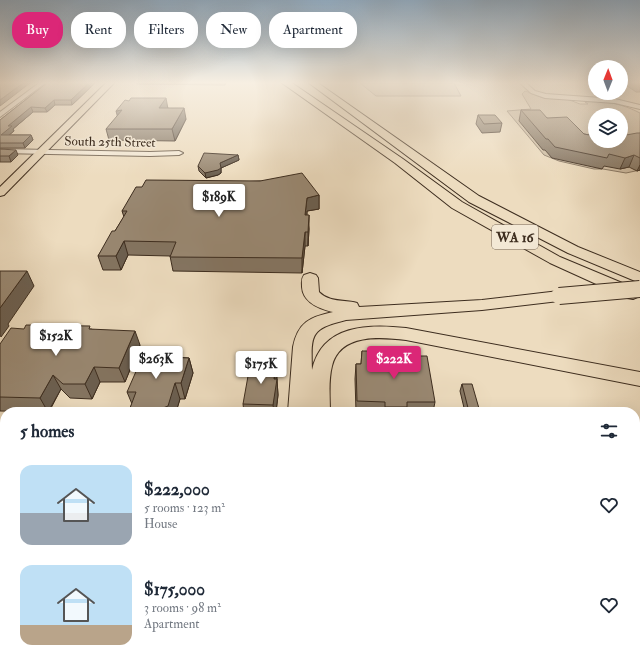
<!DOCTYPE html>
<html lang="en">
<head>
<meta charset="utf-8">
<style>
	body { margin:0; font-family:"IM FELL Double Pica",serif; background:#f2f2f3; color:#1f2937; height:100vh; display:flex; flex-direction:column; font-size:15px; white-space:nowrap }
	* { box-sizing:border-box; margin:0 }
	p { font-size:13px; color:#747a83 }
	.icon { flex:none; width:22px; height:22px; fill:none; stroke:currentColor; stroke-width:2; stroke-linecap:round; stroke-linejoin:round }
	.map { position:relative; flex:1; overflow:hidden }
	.details { position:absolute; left:0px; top:407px; width:640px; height:256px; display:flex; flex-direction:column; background:#fff; border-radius:16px 16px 0 0; box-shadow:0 4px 16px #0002 }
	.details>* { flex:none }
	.guide { position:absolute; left:12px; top:12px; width:400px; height:36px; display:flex; gap:8px }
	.needle { width:26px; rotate:1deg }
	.tools { position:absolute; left:588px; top:60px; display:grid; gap:8px }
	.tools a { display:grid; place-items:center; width:40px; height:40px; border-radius:50%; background:#fff; box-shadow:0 4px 16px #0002; font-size:20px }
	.price { position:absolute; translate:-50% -34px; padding:0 9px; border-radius:4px; background:#fff; color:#222; font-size:13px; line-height:26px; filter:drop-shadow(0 1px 2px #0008) }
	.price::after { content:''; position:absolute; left:50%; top:24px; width:12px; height:9px; margin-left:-6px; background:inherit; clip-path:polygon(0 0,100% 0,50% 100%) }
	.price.selected { background:#db2777; color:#fff }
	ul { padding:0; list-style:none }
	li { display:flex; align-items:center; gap:12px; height:100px; padding:0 20px }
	li span { display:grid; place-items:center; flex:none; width:112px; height:80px; border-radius:12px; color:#555 }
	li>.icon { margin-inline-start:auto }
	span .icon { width:48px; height:48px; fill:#fffc; stroke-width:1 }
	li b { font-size:17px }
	h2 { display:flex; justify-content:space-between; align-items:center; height:48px; padding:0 20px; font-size:17px }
	.tag { padding:0 14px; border-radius:16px; background:#fff; box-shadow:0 4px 16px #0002; font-size:14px; line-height:36px }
	.tag.selected { background:#db2777; color:#fff }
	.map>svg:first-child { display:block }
	.green { fill:#cfbea4; stroke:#867662; fill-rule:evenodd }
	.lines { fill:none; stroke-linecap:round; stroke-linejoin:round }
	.minor-casing { stroke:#695947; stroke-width:2 }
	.major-casing { stroke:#3d2d1f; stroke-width:2 }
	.highway-casing { stroke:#3d2d1f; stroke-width:2 }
	.minor { fill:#f3e8d5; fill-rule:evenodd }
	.major { fill:#eddcbf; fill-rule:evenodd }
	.highway { fill:#eddcbf; fill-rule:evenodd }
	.highway-bridge-casing { stroke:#3d2d1f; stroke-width:18; stroke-linecap:butt }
	.highway-bridge { stroke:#eddcbf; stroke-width:16 }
	.wall { fill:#847562; stroke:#3d2d1f }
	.shaded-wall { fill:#6b5f50; stroke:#3d2d1f }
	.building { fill:#998872; stroke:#3d2d1f }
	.labels { text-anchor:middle; stroke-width:3; stroke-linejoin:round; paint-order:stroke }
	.far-street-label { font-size:13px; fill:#3d2d1f; stroke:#f3e8d5 }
	.shield { fill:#f3e8d5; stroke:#746556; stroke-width:1 }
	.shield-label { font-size:14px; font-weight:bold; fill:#3d2d1f }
</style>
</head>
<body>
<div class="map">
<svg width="640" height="663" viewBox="0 0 640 663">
	<rect width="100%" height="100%" fill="#eddcbf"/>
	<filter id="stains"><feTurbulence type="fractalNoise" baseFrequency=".005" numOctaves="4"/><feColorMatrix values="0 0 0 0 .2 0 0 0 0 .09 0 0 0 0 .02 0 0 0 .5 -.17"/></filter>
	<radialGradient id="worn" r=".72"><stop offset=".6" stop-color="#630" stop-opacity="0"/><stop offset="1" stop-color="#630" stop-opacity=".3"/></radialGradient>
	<!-- green -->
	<g class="green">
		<polygon points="360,83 454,83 461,96 376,96"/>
		<path d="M525,91L541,97L567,99L580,104H588L585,102C604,100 623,104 640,113V170L626,173L603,169H594L559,161L544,155L507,111L531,109L522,94ZM595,115H621V141H595Z"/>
	</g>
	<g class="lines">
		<defs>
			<g id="minor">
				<polygon points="39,83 45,83 0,117 0,112"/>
				<polygon points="520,83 526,83 535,91 546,94 615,99 640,105 640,109 615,103 545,98 531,93"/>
				<polygon points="0,149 150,152 179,151 183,153 179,155 150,156 0,153"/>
				<rect x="277" y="658" width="20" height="5"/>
			</g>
			<g id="major">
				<polygon points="106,83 114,83 4,195 0,196 0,187"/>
				<rect x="0" y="452" width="5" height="18"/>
				<rect x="635" y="466" width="5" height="18"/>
			</g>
			<g id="highway">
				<polygon points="282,83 292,83 403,159 462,202 560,257 639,290 640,296 633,299 627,298 550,263 452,208 395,163"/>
				<polygon points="309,83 318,83 479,196 578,247 640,272 640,283 568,253 469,202"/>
				<path d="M310,273L316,275L318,278L319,292C330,303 343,299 357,303L359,307L482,300L559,291L565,292L567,296L565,300L559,301L482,310L346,320C310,329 311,334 312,370C322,324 369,324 406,328L640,372V386L406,340C381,337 340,333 332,366C328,381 330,397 330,412H288L293,347C298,322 310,317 333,312C320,309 303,303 302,287C302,282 301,279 304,275Z"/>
			</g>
		</defs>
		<!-- minor casing -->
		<use href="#minor" class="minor-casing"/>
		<!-- major casing -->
		<use href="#major" class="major-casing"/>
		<!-- highway casing -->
		<use href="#highway" class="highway-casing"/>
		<!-- minor -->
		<use href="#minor" class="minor"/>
		<!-- major -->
		<use href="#major" class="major"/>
		<!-- highway -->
		<use href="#highway" class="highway"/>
		<defs>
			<polyline id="highway-bridge" points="559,296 640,289"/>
		</defs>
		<!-- highway-bridge casing -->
		<use href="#highway-bridge" class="highway-bridge-casing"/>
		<!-- highway-bridge -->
		<use href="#highway-bridge" class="highway-bridge"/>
	</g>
	<!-- wall -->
	<g class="wall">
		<polygon points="47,83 95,83 72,105 55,105 47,112 33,112 13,129 14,131 9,135 31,135 33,140 25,148 0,148 0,120"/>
		<polygon points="136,83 226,83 225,85 137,84"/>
		<polygon points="623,83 640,83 640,92 636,92"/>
		<polygon points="168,108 186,119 175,141 109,140 106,129"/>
		<polygon points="521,110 547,118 584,134 621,141 640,133 640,170 637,171 629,167 620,169 604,166 602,169 552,158 545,150 543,150 519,121"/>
		<polygon points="478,115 502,123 500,132 482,133 476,124"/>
		<polygon points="0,149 18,155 11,162 0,162"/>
		<polygon points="238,155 239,160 221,168 221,173 218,175 206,178 199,171 198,166"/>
		<polygon points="260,181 319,195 319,209 307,211 307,215 309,229 308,246 305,246 302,273 173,271 170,256 128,255 121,270 103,270 98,256 115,231 124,217 122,211 142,187"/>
		<polygon points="91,329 140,345 125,382 100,382 92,399 70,398 61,389 49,412 0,411 0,344"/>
		<polygon points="362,351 374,356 435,402 433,412 356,412 355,379 356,364 361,364"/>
		<polygon points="170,357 189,358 193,373 185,399 180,399 176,412 132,412 130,408 132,404 127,392"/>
		<polygon points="276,365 278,395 276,412 244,412 243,404"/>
		<polygon points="462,384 480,412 465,412 460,391"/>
	</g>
	<!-- shaded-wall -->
	<g class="shaded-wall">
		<polygon points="23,83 30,83 0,106 0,100"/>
		<polygon points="89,83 95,83 72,105 71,100"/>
		<polygon points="166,98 168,109 159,108"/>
		<polygon points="54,100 55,105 47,112 45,108"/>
		<polygon points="31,107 33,112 13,129 14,131 3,140 1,135 8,126"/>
		<polygon points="184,108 186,119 175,141 172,129"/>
		<polygon points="122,110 119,122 116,111"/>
		<polygon points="31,135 33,140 25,148 23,143"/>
		<polygon points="16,150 18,155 11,162 9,156"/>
		<polygon points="238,155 239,160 221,168 221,173 218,175 206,178 205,173 220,163"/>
		<polygon points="634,155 629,167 620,169 625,158"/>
		<polygon points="640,165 640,170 637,171"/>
		<polygon points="319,195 319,209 307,211 306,229 305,215 307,198"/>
		<polygon points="309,215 309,229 308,246 308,232"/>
		<polygon points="305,232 305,246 302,273 302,258"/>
		<polygon points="124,241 128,255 121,270 116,256"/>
		<polygon points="27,271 34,286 8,324 9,326 1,337 0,335 0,308"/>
		<polygon points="135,331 140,345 125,382 119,368"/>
		<polygon points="189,358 193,373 185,399 181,383"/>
		<polygon points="276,365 278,395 276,412 274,412 273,405 274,379"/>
		<polygon points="94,367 100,382 92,399 85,384"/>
		<polygon points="53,375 61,389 48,412 40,398"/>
		<polygon points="175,383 180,399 176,412 164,412 163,408"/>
		<polygon points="215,658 220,658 221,661 221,663 214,663"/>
	</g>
	<!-- building -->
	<g class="building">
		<polygon points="0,83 23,83 0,100"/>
		<polygon points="47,83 89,83 71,100 54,100 45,108 31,107 8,126 12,126 1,135 31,135 23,143 0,143 0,120"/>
		<polygon points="131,98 166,98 159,108 184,108 172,129 106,129 122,110 116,111 125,100 129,101"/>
		<polygon points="521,110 540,110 547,118 567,117 584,134 595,136 595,141 621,141 621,136 637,133 640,133 640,158 634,155 625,158 609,154 607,158 555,147 548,139 546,139"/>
		<polygon points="478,115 495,115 502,123 484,124"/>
		<polygon points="0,149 16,150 9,156 0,156"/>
		<polygon points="204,153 238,155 220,163 221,168 218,170 205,173 198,166"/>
		<polygon points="302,173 319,195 307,198 305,215 309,215 308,232 305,232 302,258 170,257 176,242 124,241 116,256 98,256 112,231 115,231 127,211 122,211 136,187 142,187 146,180 260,181"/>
		<polygon points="0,271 27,271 0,308"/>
		<polygon points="26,325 90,326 89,329 135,331 119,368 94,367 85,384 63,384 53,375 40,398 0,397 0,344 11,328 24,329"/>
		<polygon points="145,351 168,352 167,357 189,358 181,383 175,383 168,406 163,408 130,408 136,392 127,392"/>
		<polygon points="362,351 373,351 374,356 427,356 435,402 407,402 407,407 385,407 385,402 357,401 356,364 361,364"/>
		<polygon points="250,365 276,365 274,379 277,379 273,405 243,404"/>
		<polygon points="462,384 472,384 480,412 469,412"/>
		<polygon points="160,658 215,658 214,663 159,663"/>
	</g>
	<!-- sky -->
	<linearGradient id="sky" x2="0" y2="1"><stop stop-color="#92acc2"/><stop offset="0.47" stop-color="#f7efe2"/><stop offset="1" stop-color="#f7efe2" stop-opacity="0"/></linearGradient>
	<rect width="640" height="176" fill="url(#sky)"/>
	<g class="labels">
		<!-- far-street labels -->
		<g class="far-street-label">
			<text transform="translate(110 141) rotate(1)" y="5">South 25th Street</text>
		</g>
		<!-- shield labels -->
		<rect class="shield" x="492" y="225" width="46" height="24" rx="3"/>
		<g class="shield-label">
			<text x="515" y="242">WA 16</text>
		</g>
	</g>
	<rect width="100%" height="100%" filter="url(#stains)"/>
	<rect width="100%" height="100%" fill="url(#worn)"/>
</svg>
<div class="tools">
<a><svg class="needle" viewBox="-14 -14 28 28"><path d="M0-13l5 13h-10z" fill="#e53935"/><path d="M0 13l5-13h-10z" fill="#747a83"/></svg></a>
<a><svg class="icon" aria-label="layers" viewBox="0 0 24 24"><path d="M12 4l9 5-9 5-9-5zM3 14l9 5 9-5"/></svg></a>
</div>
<b class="price" style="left:219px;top:218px">$189K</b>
<b class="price" style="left:56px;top:357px">$152K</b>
<b class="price" style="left:156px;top:380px">$263K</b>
<b class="price selected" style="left:394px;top:380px">$222K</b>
<b class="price" style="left:261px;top:385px">$175K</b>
<div class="guide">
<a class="tag selected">Buy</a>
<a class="tag">Rent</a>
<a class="tag">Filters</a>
<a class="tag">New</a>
<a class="tag">Apartment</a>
</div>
<section class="details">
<h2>5 homes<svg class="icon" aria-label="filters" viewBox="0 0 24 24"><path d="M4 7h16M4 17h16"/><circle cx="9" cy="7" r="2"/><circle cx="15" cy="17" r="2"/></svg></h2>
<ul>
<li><span style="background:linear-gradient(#bfe0f5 60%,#9aa5b1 0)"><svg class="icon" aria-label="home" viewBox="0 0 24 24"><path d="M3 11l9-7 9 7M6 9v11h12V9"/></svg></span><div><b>$222,000</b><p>5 rooms · 123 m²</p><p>House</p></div><svg class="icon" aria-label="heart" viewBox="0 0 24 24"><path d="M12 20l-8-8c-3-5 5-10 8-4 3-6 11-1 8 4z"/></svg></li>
<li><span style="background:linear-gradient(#bfe0f5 75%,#b9a48a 0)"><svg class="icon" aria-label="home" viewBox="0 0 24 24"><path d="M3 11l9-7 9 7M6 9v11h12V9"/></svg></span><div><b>$175,000</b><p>3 rooms · 98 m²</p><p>Apartment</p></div><svg class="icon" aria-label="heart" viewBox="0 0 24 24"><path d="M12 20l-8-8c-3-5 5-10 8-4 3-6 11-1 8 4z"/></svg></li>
</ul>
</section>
</div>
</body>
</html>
